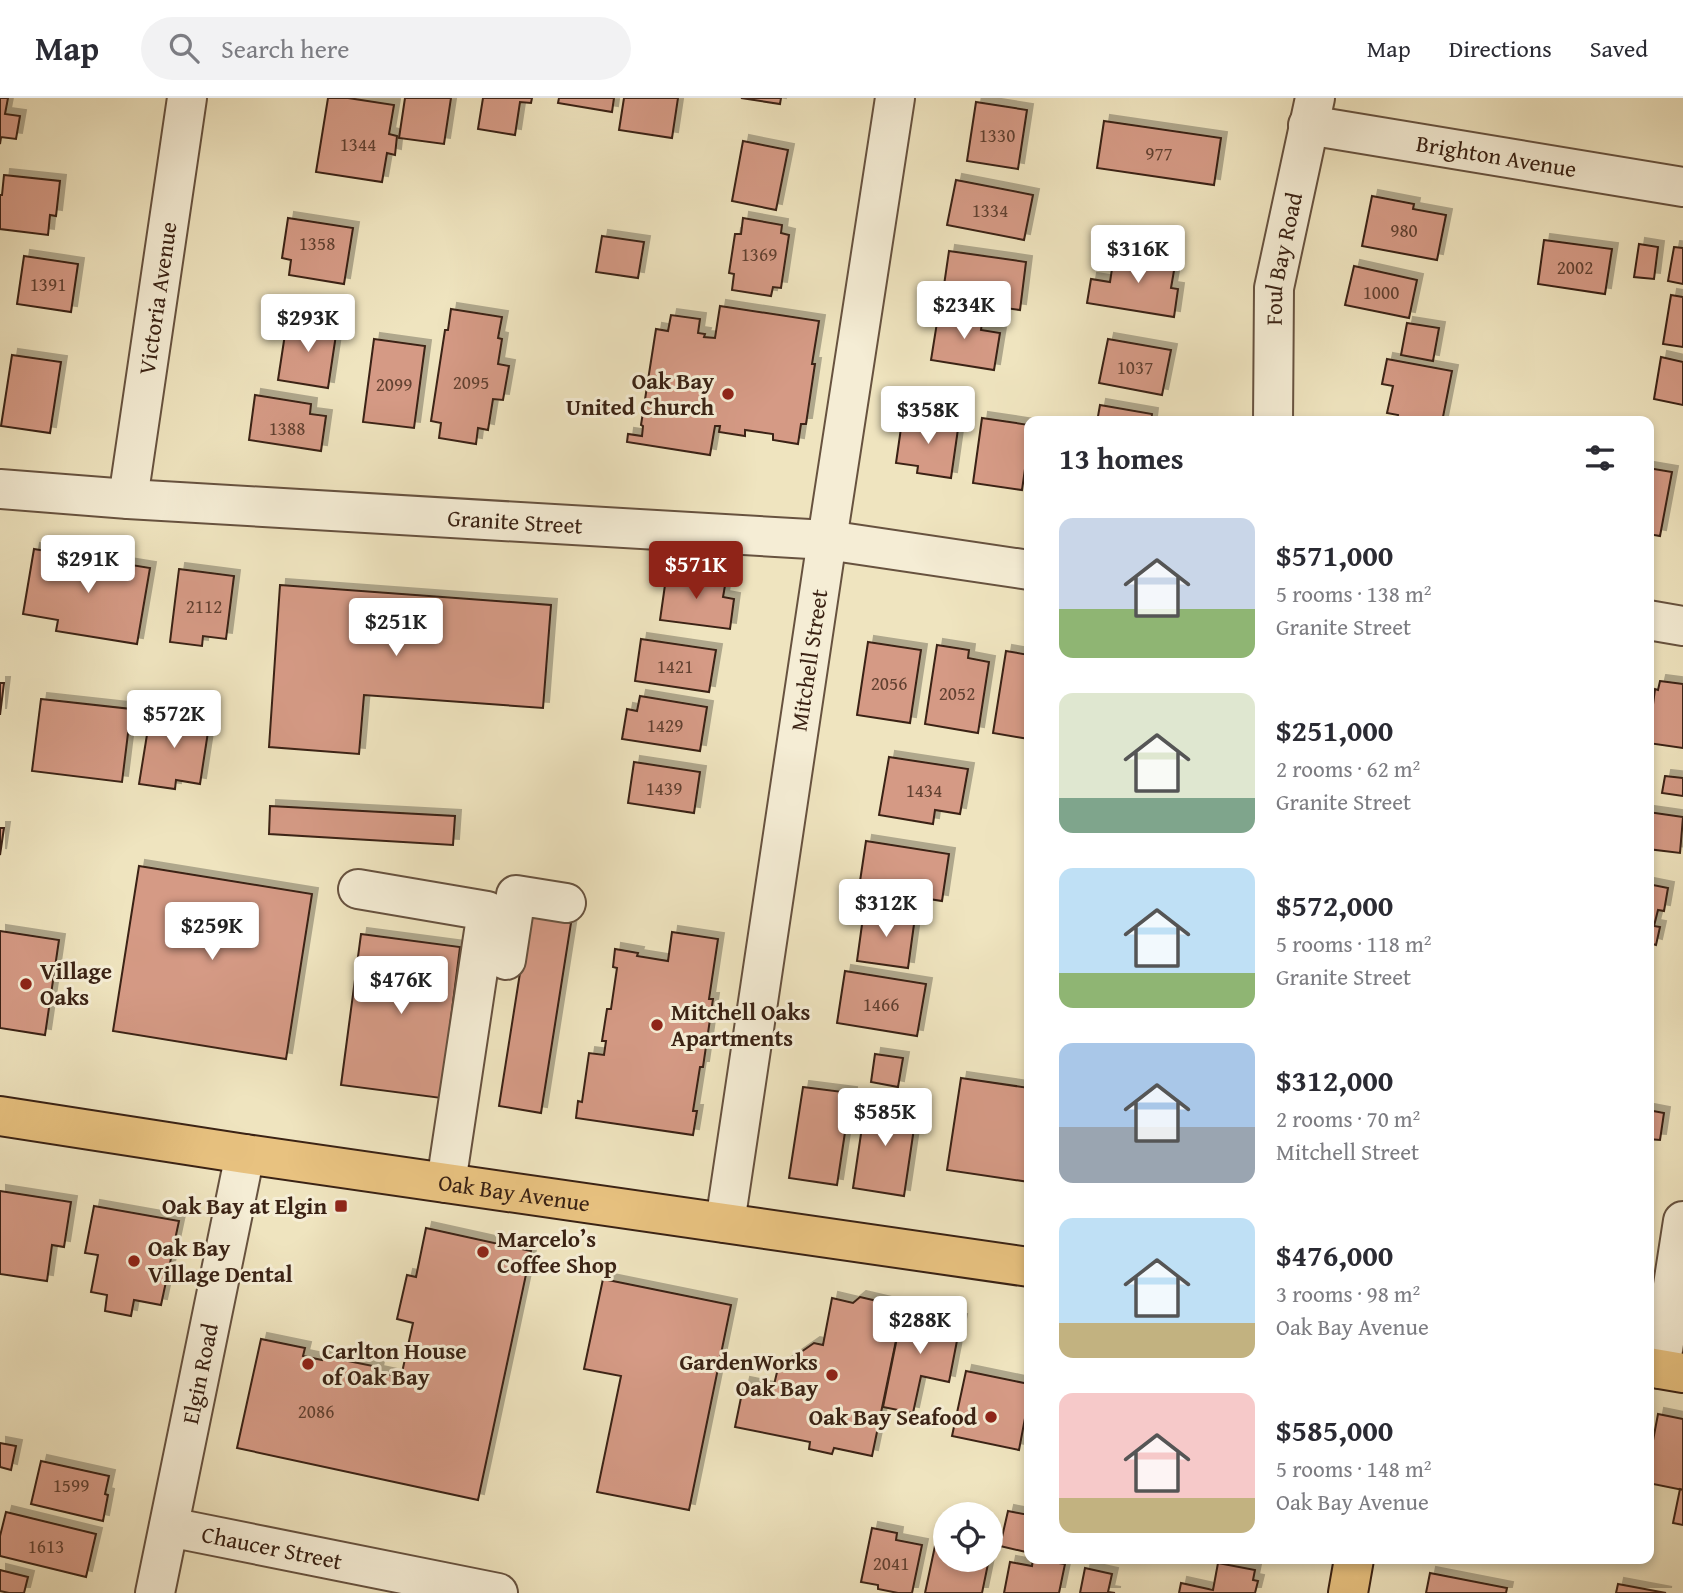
<!DOCTYPE html>
<html lang="en">
<head>
<meta charset="utf-8">
<style>
	body { margin:0; font-family:"Gentium Book Plus",serif; background:#f2f2f3; color:#2b2b33; height:100vh; display:flex; flex-direction:column; font-size:26px; white-space:nowrap }
	* { box-sizing:border-box; margin:0 }
	p { font-size:23px; color:#7c7c81 }
	.icon { flex:none; width:38px; height:38px; fill:none; stroke:currentColor; stroke-width:2; stroke-linecap:round; stroke-linejoin:round }
	.map { position:relative; flex:1; overflow:hidden }
	.panel { position:absolute; left:1024px; top:318px; width:630px; height:1148px; display:flex; flex-direction:column; background:#fff; border-radius:14px; box-shadow:0 4px 10px #0003 }
	.panel>* { flex:none }
	.buttons { position:absolute; left:933px; top:1404px; display:grid; gap:14px }
	.buttons a { display:grid; place-items:center; width:70px; height:70px; border-radius:50%; background:#fff; box-shadow:0 4px 10px #0003; font-size:35px }
	.price { position:absolute; translate:-50% -60px; padding:0 16px; border-radius:7px; background:#fff; color:#222; font-size:23px; line-height:46px; filter:drop-shadow(0 2px 4px #0008) }
	.price::after { content:''; position:absolute; left:50%; top:42px; width:21px; height:16px; margin-left:-10px; background:inherit; clip-path:polygon(0 0,100% 0,50% 100%) }
	.price.on { background:#8f2418; color:#fff }
	ul { padding:0; list-style:none }
	li { display:flex; align-items:center; gap:21px; height:175px; padding:0 35px }
	li span { display:grid; place-items:center; flex:none; width:196px; height:140px; border-radius:14px; color:#555 }
	li>.icon { margin-inline-start:auto }
	span .icon { width:84px; height:84px; fill:#fffc; stroke-width:1 }
	li b { font-size:30px }
	h2 { display:flex; justify-content:space-between; align-items:center; height:84px; padding:0 35px; font-size:30px }
	header { display:flex; align-items:center; gap:42px; box-sizing:border-box; height:98px; padding:0 35px; background:#fff; border-bottom:2px solid #e1e1e2 }
	header strong { font-size:33px }
	nav { display:flex; gap:38px; margin-inline-start:auto; font-size:24px }
	.search { width:490px; height:63px; background:#f2f2f3; display:flex; align-items:center; gap:18px; box-sizing:border-box; padding:0 24px; border-radius:38px; color:#7c7c81; font-size:26px }
	.map>svg:first-child { display:block }
	.building { fill:#d59a85; stroke:#3a2214; stroke-width:2; filter:url(#shadow) }
	.lines { fill:none; stroke-linecap:round; stroke-linejoin:round }
	.minor-casing { stroke:#67523f; stroke-width:42 }
	.major-casing { stroke:#3a2214; stroke-width:42 }
	.minor { stroke:#f5edd5; stroke-width:38 }
	.major { stroke:#e8c280; stroke-width:38 }
	.poi-dot { fill:#8f2418; stroke:#f5edd5; stroke-width:2.5 }
	.labels { text-anchor:middle; stroke-width:6; stroke-linejoin:round; paint-order:stroke }
	.number-label { font-size:19px; fill:#614030 }
	.street-label { font-size:23px; fill:#3a2214; stroke:#f5edd5 }
	.poi-label { font-size:23px; font-weight:bold; fill:#3a2214; stroke:#f5edd5; text-anchor:start }
</style>
</head>
<body>
<header>
<strong>Map</strong>
<div class="search"><svg class="icon" aria-label="search" viewBox="0 0 24 24"><circle cx="10" cy="10" r="6"/><path d="M15 15l6 6"/></svg>Search here</div>
<nav><a>Map</a><a>Directions</a><a>Saved</a></nav>
</header>
<div class="map">
<svg width="1683" height="1495" viewBox="0 0 1683 1495">
	<defs>
		<filter id="shadow"><feDropShadow dx="6" dy="-6" stdDeviation="0" flood-color="#0004"/></filter>
	</defs>
	<rect width="100%" height="100%" fill="#efe4bf"/>
	<filter id="stains"><feTurbulence type="fractalNoise" baseFrequency=".00286" numOctaves="4"/><feColorMatrix values="0 0 0 0 .2 0 0 0 0 .09 0 0 0 0 .02 0 0 0 .5 -.17"/></filter>
	<radialGradient id="worn" r=".72"><stop offset=".6" stop-color="#630" stop-opacity="0"/><stop offset="1" stop-color="#630" stop-opacity=".3"/></radialGradient>
	<!-- building -->
	<g class="building">
		<polygon points="0,0 8,0 5,16 20,18 16,41 1,39 0,46"/>
		<polygon points="328,0 348,0 394,7 389,36 397,38 395,57 387,55 382,84 316,74"/>
		<polygon points="405,0 451,0 444,46 399,40"/>
		<polygon points="483,0 532,0 531,5 520,4 515,37 478,31"/>
		<polygon points="559,0 614,0 612,14 558,5"/>
		<polygon points="624,0 678,0 672,40 619,32"/>
		<polygon points="741,0 781,0 780,6"/>
		<polygon points="976,4 1027,12 1018,71 967,63"/>
		<polygon points="1104,23 1221,40 1214,87 1097,70"/>
		<polygon points="743,43 788,52 776,112 732,103"/>
		<polygon points="4,77 60,83 56,118 50,117 48,137 0,131 0,97 2,97"/>
		<polygon points="956,82 1033,97 1024,142 947,127"/>
		<polygon points="1372,98 1414,106 1413,111 1446,117 1437,162 1362,148"/>
		<polygon points="288,120 353,130 344,186 289,177 291,162 282,160"/>
		<polygon points="743,120 782,127 781,135 789,137 781,190 773,189 771,198 732,192 734,176 729,175 735,136 741,136"/>
		<polygon points="602,138 644,144 638,180 596,174"/>
		<polygon points="1544,142 1612,151 1605,196 1538,186"/>
		<polygon points="1639,146 1658,149 1654,181 1634,179"/>
		<polygon points="1674,149 1683,150 1683,186 1668,183"/>
		<polygon points="1115,151 1176,161 1171,190 1178,191 1174,219 1087,205 1091,181 1110,184"/>
		<polygon points="949,153 1026,164 1020,212 942,201"/>
		<polygon points="24,158 78,166 71,214 17,206"/>
		<polygon points="1354,168 1417,182 1409,220 1345,207"/>
		<polygon points="1671,197 1683,199 1683,249 1663,246"/>
		<polygon points="720,208 819,223 812,266 815,266 806,326 801,326 798,346 773,342 773,336 745,332 745,338 719,334 720,328 715,328 710,357 627,344 628,336 642,338 643,328 641,327 656,231 668,233 671,217 700,221 698,235 705,236 704,239 715,240"/>
		<polygon points="451,211 502,219 498,240 502,241 498,266 509,268 503,302 493,301 488,332 478,330 476,346 439,340 441,325 431,323 445,232 448,232"/>
		<polygon points="939,212 983,218 981,232 1000,235 994,272 931,262"/>
		<polygon points="287,223 337,230 328,290 278,282"/>
		<polygon points="1407,225 1439,230 1433,263 1401,257"/>
		<polygon points="374,241 425,248 414,330 363,324"/>
		<polygon points="1108,241 1171,252 1162,297 1099,285"/>
		<polygon points="12,257 61,264 50,335 1,328"/>
		<polygon points="1661,259 1683,264 1683,307 1654,301"/>
		<polygon points="1387,261 1452,273 1442,324 1397,324 1398,317 1387,315 1393,288 1382,286"/>
		<polygon points="255,297 311,306 310,316 326,318 321,353 249,342"/>
		<polygon points="1100,307 1152,316 1151,324 1097,324"/>
		<polygon points="926,314 946,317 945,329 958,331 951,380 917,375 918,368 896,365 902,323 924,327"/>
		<polygon points="982,320 1029,327 1029,343 1022,392 973,385"/>
		<polygon points="1648,370 1672,374 1660,438 1648,436"/>
		<polygon points="34,451 150,470 137,546 56,533 58,522 23,516"/>
		<polygon points="179,471 234,478 226,541 203,538 202,548 170,544"/>
		<polygon points="667,473 726,482 723,499 734,501 730,531 660,522"/>
		<polygon points="280,487 551,507 543,610 364,597 359,656 269,649"/>
		<polygon points="641,541 716,552 709,594 635,583"/>
		<polygon points="868,544 921,552 910,625 857,617"/>
		<polygon points="937,547 969,552 968,560 989,564 978,635 925,626"/>
		<polygon points="1006,553 1029,557 1029,641 993,635"/>
		<polygon points="1660,583 1683,586 1683,650 1648,645 1655,591 1658,592"/>
		<polygon points="0,585 4,585 0,617"/>
		<polygon points="640,598 707,609 700,653 622,641 627,611 637,613"/>
		<polygon points="41,601 131,611 122,684 32,673"/>
		<polygon points="151,612 210,621 200,686 176,682 175,691 139,686"/>
		<polygon points="889,659 968,671 960,716 935,712 933,726 879,717"/>
		<polygon points="634,664 700,674 694,715 628,705"/>
		<polygon points="1665,678 1683,680 1683,698 1662,695"/>
		<polygon points="270,708 455,718 453,747 269,736"/>
		<polygon points="1648,714 1683,719 1680,755 1648,751"/>
		<polygon points="0,730 4,730 0,757"/>
		<polygon points="866,743 949,756 942,803 859,790"/>
		<polygon points="139,768 312,796 286,961 113,933"/>
		<polygon points="1648,786 1668,790 1664,813 1658,812 1654,828 1660,829 1656,847 1649,845 1648,847"/>
		<polygon points="864,812 915,819 908,870 857,863"/>
		<polygon points="529,818 571,825 541,1015 499,1008"/>
		<polygon points="0,833 59,842 45,937 0,930"/>
		<polygon points="672,834 718,841 709,901 713,901 703,969 700,969 693,1013 697,1013 693,1037 576,1020 578,1003 582,1004 589,955 604,957 606,943 602,943 607,911 611,911 617,870 613,869 615,851 638,855 637,858 668,863"/>
		<polygon points="361,836 460,849 441,1000 341,987"/>
		<polygon points="845,873 926,886 917,938 837,925"/>
		<polygon points="875,956 903,960 898,989 871,984"/>
		<polygon points="961,980 1029,990 1029,1084 947,1072"/>
		<polygon points="803,989 851,995 837,1087 789,1080"/>
		<polygon points="866,1002 917,1010 904,1098 853,1090"/>
		<polygon points="1648,1012 1664,1015 1660,1042 1648,1041"/>
		<polygon points="0,1093 71,1104 64,1149 52,1147 47,1183 0,1176"/>
		<polygon points="94,1108 179,1123 161,1207 134,1202 131,1218 105,1213 107,1197 91,1194 98,1157 85,1155"/>
		<polygon points="426,1130 531,1153 478,1402 237,1350 261,1241 305,1250 303,1258 322,1262 323,1258 378,1269 377,1274 401,1279 413,1225 397,1221 407,1177 416,1179"/>
		<polygon points="603,1181 731,1207 689,1412 597,1394 621,1278 584,1271"/>
		<polygon points="860,1199 903,1209 872,1358 834,1350 832,1356 809,1351 810,1344 735,1329 744,1285 773,1291 778,1270 814,1245 823,1247 832,1200 853,1205"/>
		<polygon points="903,1210 961,1222 949,1284 921,1278 913,1315 883,1309"/>
		<polygon points="966,1273 1029,1286 1029,1299 1019,1352 952,1338"/>
		<polygon points="1658,1316 1683,1321 1683,1392 1648,1385 1648,1369"/>
		<polygon points="0,1345 16,1348 11,1372 0,1369"/>
		<polygon points="41,1363 109,1378 105,1396 108,1397 103,1423 31,1406"/>
		<polygon points="1680,1391 1683,1392 1683,1427 1673,1425"/>
		<polygon points="1008,1413 1029,1417 1029,1438 1026,1454 1000,1448"/>
		<polygon points="6,1414 96,1436 86,1479 0,1458 0,1438"/>
		<polygon points="872,1430 897,1435 896,1442 922,1447 912,1495 898,1495 878,1491 878,1487 861,1484"/>
		<polygon points="935,1448 945,1450 945,1461 989,1461 982,1495 925,1495"/>
		<polygon points="1033,1461 1065,1466 1059,1495 1004,1495 1010,1464 1032,1468"/>
		<polygon points="1218,1465 1255,1472 1253,1482 1258,1483 1255,1495 1179,1495 1181,1485 1213,1492"/>
		<polygon points="1085,1470 1112,1476 1108,1494 1115,1495 1080,1495"/>
		<polygon points="0,1472 28,1479 24,1495 9,1495 0,1493"/>
		<polygon points="1430,1475 1507,1490 1506,1495 1426,1495"/>
		<polygon points="1618,1486 1666,1495 1616,1495"/>
	</g>
	<g class="lines">
		<defs>
			<g id="minor">
				<path id="s1" d="M1308,27L1683,89"/>
				<path id="s2" d="M1273,324L1274,190L1315,0"/>
				<path id="s3" d="M0,391L128,401L827,442L1029,472"/>
				<path id="s4" d="M128,401L187,0"/>
				<polyline points="1648,522 1683,528"/>
				<polyline points="358,791 487,813 446,1085"/>
				<polyline points="506,862 516,797 566,805"/>
				<path id="s5" d="M725,1125L827,442L895,0"/>
				<polyline points="1660,1271 1683,1123"/>
				<path id="s6" d="M169,1429L498,1495"/>
				<path id="s7" d="M155,1495L245,1056"/>
			</g>
			<g id="major">
				<path id="s8" d="M0,1018L245,1056L1029,1169"/>
				<polyline points="1648,1269 1683,1275"/>
				<polyline points="1348,1495 1354,1461"/>
			</g>
		</defs>
		<!-- minor casing -->
		<use href="#minor" class="minor-casing"/>
		<!-- major casing -->
		<use href="#major" class="major-casing"/>
		<!-- minor -->
		<use href="#minor" class="minor"/>
		<!-- major -->
		<use href="#major" class="major"/>
	</g>
	<!-- markers -->
	<g class="poi-dot">
		<circle cx="728" cy="296" r="7"/>
		<circle cx="26" cy="886" r="7"/>
		<circle cx="657" cy="927" r="7"/>
		<rect x="334" y="1101" width="14" height="14" rx="3.5"/>
		<circle cx="483" cy="1154" r="7"/>
		<circle cx="134" cy="1163" r="7"/>
		<circle cx="308" cy="1266" r="7"/>
		<circle cx="832" cy="1277" r="7"/>
		<circle cx="991" cy="1319" r="7"/>
	</g>
	<g class="labels">
		<!-- number labels -->
		<g class="number-label">
			<text x="997" y="44">1330</text>
			<text x="358" y="53">1344</text>
			<text x="1159" y="62">977</text>
			<text x="990" y="119">1334</text>
			<text x="1404" y="139">980</text>
			<text x="317" y="152">1358</text>
			<text x="759" y="163">1369</text>
			<text x="1575" y="176">2002</text>
			<text x="48" y="193">1391</text>
			<text x="1381" y="201">1000</text>
			<text x="1135" y="276">1037</text>
			<text x="471" y="291">2095</text>
			<text x="394" y="293">2099</text>
			<text x="287" y="337">1388</text>
			<text x="204" y="515">2112</text>
			<text x="675" y="575">1421</text>
			<text x="889" y="592">2056</text>
			<text x="957" y="602">2052</text>
			<text x="665" y="634">1429</text>
			<text x="664" y="697">1439</text>
			<text x="924" y="699">1434</text>
			<text x="881" y="913">1466</text>
			<text x="316" y="1320">2086</text>
			<text x="71" y="1394">1599</text>
			<text x="46" y="1455">1613</text>
			<text x="891" y="1472">2041</text>
		</g>
		<!-- street labels -->
		<g class="street-label">
			<text dy="8" stroke="none"><textPath href="#s1" startOffset="191">Brighton Avenue</textPath></text>
			<text dy="8" stroke="none"><textPath href="#s2" startOffset="164">Foul Bay Road</textPath></text>
			<text dy="8" stroke="none"><textPath href="#s4" startOffset="203">Victoria Avenue</textPath></text>
			<text dy="8" stroke="none"><textPath href="#s3" startOffset="516">Granite Street</textPath></text>
			<text dy="8" stroke="none"><textPath href="#s5" startOffset="569">Mitchell Street</textPath></text>
			<text dy="8" stroke="none"><textPath href="#s8" startOffset="520">Oak Bay Avenue</textPath></text>
			<text dy="8" stroke="none"><textPath href="#s7" startOffset="224">Elgin Road</textPath></text>
			<text dy="8" stroke="none"><textPath href="#s6" startOffset="105">Chaucer Street</textPath></text>
		</g>
		<!-- poi labels -->
		<g class="poi-label">
			<text x="714" y="291" text-anchor="end">Oak Bay<tspan x="714" dy="26">United Church</tspan></text>
			<text x="40" y="881">Village<tspan x="40" dy="26">Oaks</tspan></text>
			<text x="671" y="922">Mitchell Oaks<tspan x="671" dy="26">Apartments</tspan></text>
			<text x="327" y="1116" text-anchor="end">Oak Bay at Elgin</text>
			<text x="497" y="1149">Marcelo’s<tspan x="497" dy="26">Coffee Shop</tspan></text>
			<text x="148" y="1158">Oak Bay<tspan x="148" dy="26">Village Dental</tspan></text>
			<text x="322" y="1261">Carlton House<tspan x="322" dy="26">of Oak Bay</tspan></text>
			<text x="818" y="1272" text-anchor="end">GardenWorks<tspan x="818" dy="26">Oak Bay</tspan></text>
			<text x="977" y="1327" text-anchor="end">Oak Bay Seafood</text>
		</g>
	</g>
	<rect width="100%" height="100%" filter="url(#stains)"/>
	<rect width="100%" height="100%" fill="url(#worn)"/>
</svg>
<div class="buttons">
<a><svg class="icon" aria-label="locate" viewBox="0 0 24 24"><circle cx="12" cy="12" r="6"/><path d="M12 2v4M12 18v4M2 12h4M18 12h4"/></svg></a>
</div>
<b class="price" style="left:1138px;top:187px">$316K</b>
<b class="price" style="left:964px;top:243px">$234K</b>
<b class="price" style="left:308px;top:256px">$293K</b>
<b class="price" style="left:928px;top:348px">$358K</b>
<b class="price" style="left:88px;top:497px">$291K</b>
<b class="price on" style="left:696px;top:503px">$571K</b>
<b class="price" style="left:396px;top:560px">$251K</b>
<b class="price" style="left:174px;top:652px">$572K</b>
<b class="price" style="left:886px;top:841px">$312K</b>
<b class="price" style="left:212px;top:864px">$259K</b>
<b class="price" style="left:401px;top:918px">$476K</b>
<b class="price" style="left:885px;top:1050px">$585K</b>
<b class="price" style="left:920px;top:1258px">$288K</b>
<section class="panel">
<h2>13 homes<svg class="icon" aria-label="filters" viewBox="0 0 24 24"><path d="M4 7h16M4 17h16"/><circle cx="9" cy="7" r="2"/><circle cx="15" cy="17" r="2"/></svg></h2>
<ul>
<li><span style="background:linear-gradient(#c9d6e8 65%,#8fb573 0)"><svg class="icon" aria-label="home" viewBox="0 0 24 24"><path d="M3 11l9-7 9 7M6 9v11h12V9"/></svg></span><div><b>$571,000</b><p>5 rooms · 138 m²</p><p>Granite Street</p></div></li>
<li><span style="background:linear-gradient(#dfe7d0 75%,#7fa58c 0)"><svg class="icon" aria-label="home" viewBox="0 0 24 24"><path d="M3 11l9-7 9 7M6 9v11h12V9"/></svg></span><div><b>$251,000</b><p>2 rooms · 62 m²</p><p>Granite Street</p></div></li>
<li><span style="background:linear-gradient(#bfe0f5 75%,#8fb573 0)"><svg class="icon" aria-label="home" viewBox="0 0 24 24"><path d="M3 11l9-7 9 7M6 9v11h12V9"/></svg></span><div><b>$572,000</b><p>5 rooms · 118 m²</p><p>Granite Street</p></div></li>
<li><span style="background:linear-gradient(#a9c7e8 60%,#9aa5b1 0)"><svg class="icon" aria-label="home" viewBox="0 0 24 24"><path d="M3 11l9-7 9 7M6 9v11h12V9"/></svg></span><div><b>$312,000</b><p>2 rooms · 70 m²</p><p>Mitchell Street</p></div></li>
<li><span style="background:linear-gradient(#bfe0f5 75%,#c2b280 0)"><svg class="icon" aria-label="home" viewBox="0 0 24 24"><path d="M3 11l9-7 9 7M6 9v11h12V9"/></svg></span><div><b>$476,000</b><p>3 rooms · 98 m²</p><p>Oak Bay Avenue</p></div></li>
<li><span style="background:linear-gradient(#f6c9c9 75%,#c2b280 0)"><svg class="icon" aria-label="home" viewBox="0 0 24 24"><path d="M3 11l9-7 9 7M6 9v11h12V9"/></svg></span><div><b>$585,000</b><p>5 rooms · 148 m²</p><p>Oak Bay Avenue</p></div></li>
</ul>
</section>
</div>
</body>
</html>
